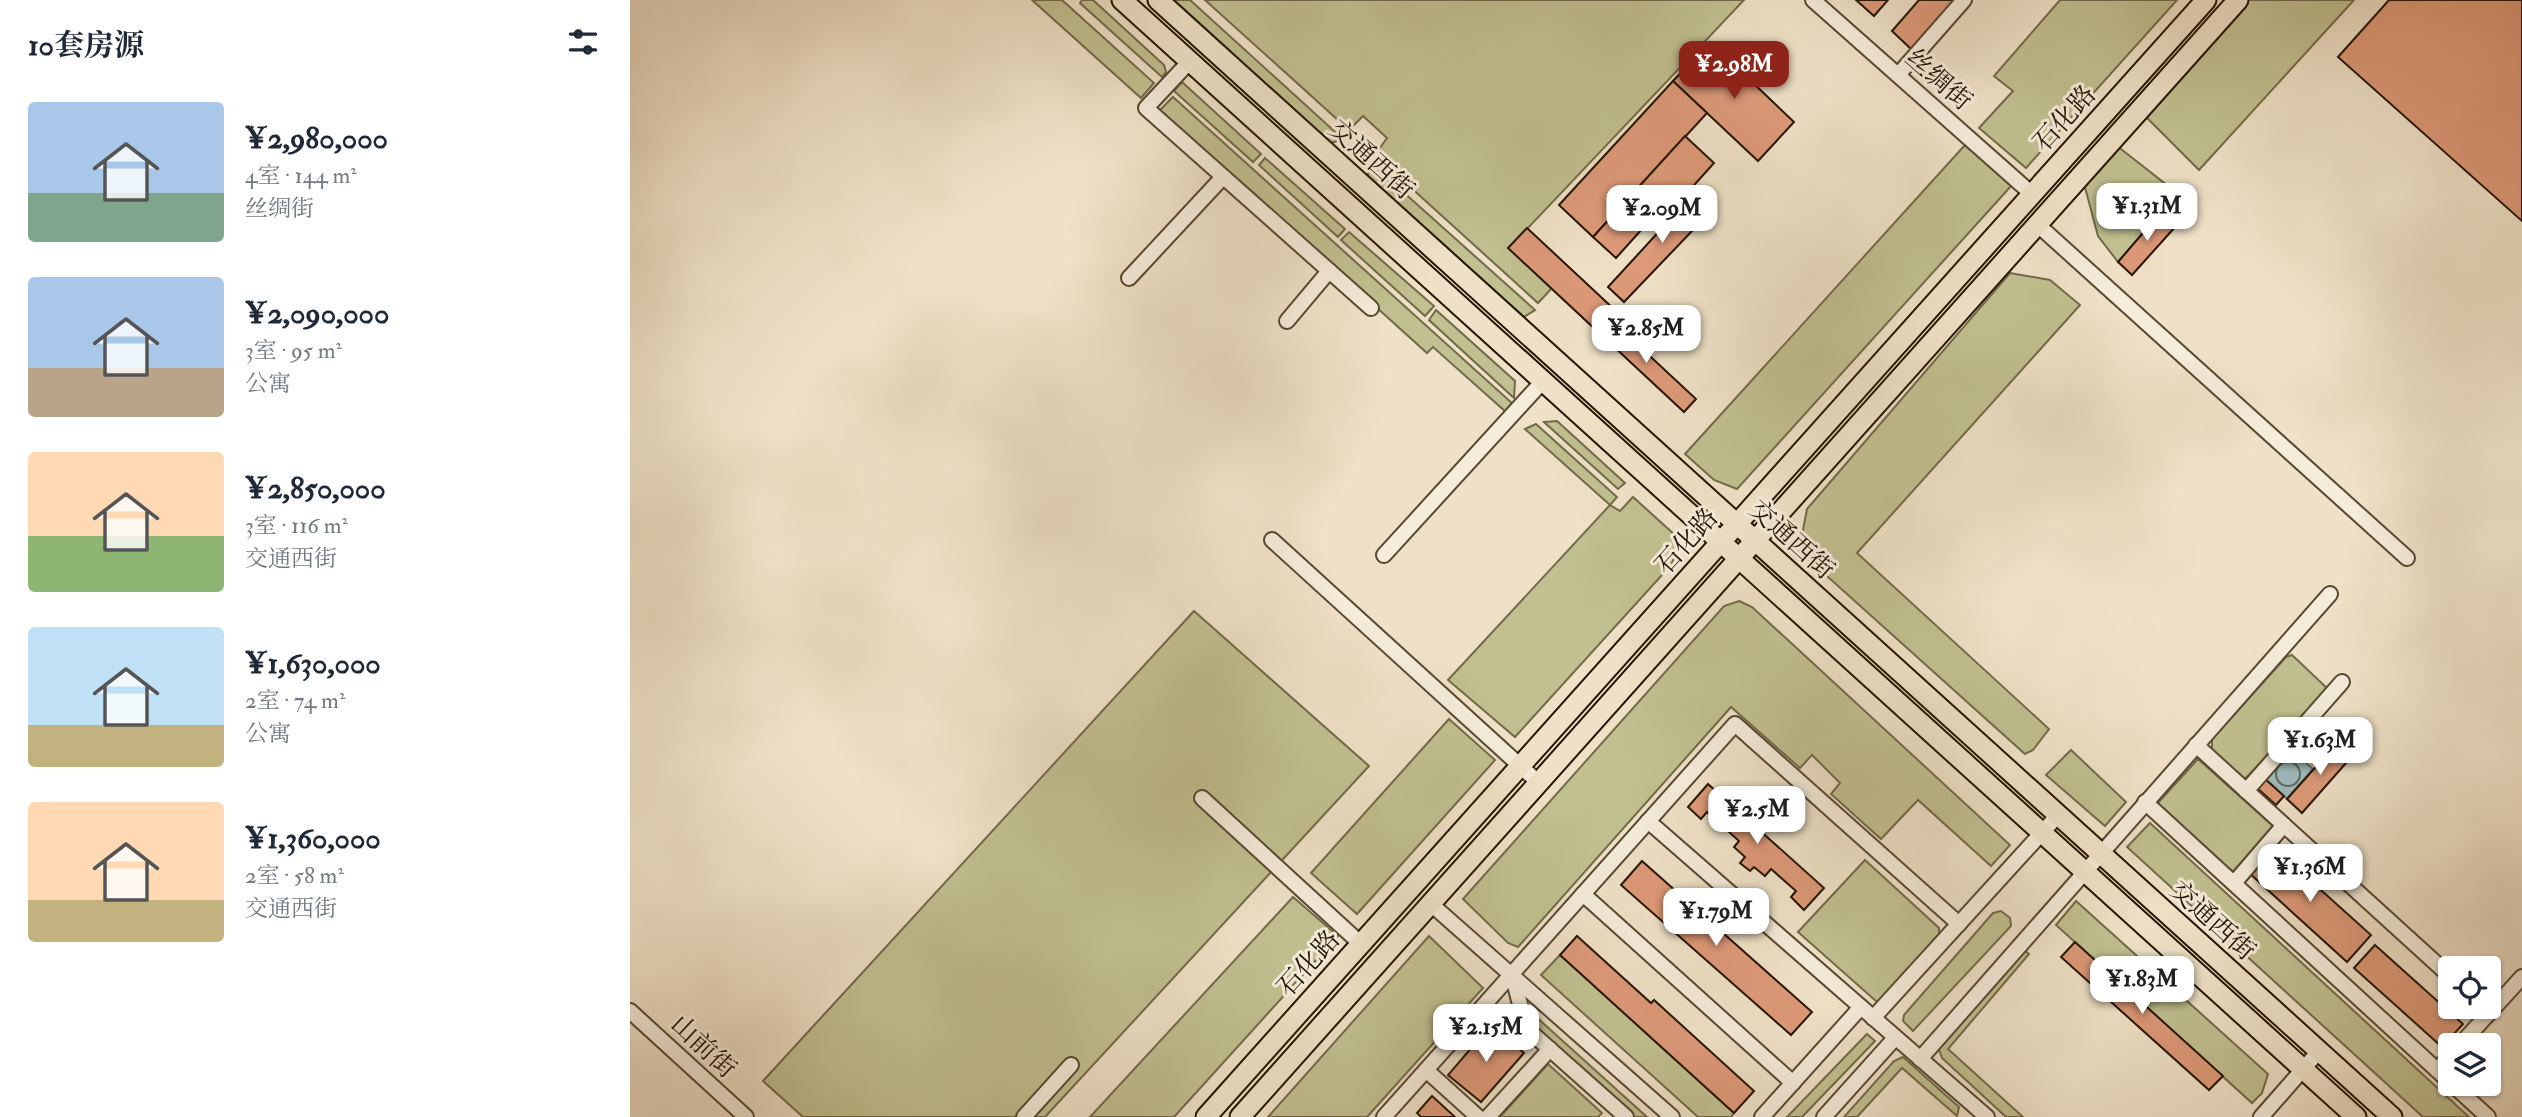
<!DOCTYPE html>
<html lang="zh">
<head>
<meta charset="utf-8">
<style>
	body { margin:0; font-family:"IM FELL Double Pica","Noto Serif SC",serif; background:#f6f6f7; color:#1f2937; height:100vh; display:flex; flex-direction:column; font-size:26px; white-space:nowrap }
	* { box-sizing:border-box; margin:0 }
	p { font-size:23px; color:#747a83 }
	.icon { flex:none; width:38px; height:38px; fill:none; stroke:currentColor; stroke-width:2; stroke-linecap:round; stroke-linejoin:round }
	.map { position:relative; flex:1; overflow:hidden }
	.details { display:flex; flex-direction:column; background:#fff; width:630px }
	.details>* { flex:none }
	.controls { position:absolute; left:1808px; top:956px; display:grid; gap:14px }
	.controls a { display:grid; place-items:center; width:63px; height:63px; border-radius:7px; background:#fff; box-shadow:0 2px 5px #0004; font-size:35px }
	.price { position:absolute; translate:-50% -60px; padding:0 16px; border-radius:14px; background:#fff; color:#222; font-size:23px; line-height:46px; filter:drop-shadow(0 2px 4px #0008) }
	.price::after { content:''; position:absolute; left:50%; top:42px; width:21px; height:16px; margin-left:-10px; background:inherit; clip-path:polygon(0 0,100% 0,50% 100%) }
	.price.on { background:#8f2418; color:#fff }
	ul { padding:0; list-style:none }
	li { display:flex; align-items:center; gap:21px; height:175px; padding:0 28px }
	li span { display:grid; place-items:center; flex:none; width:196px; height:140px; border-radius:7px; color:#555 }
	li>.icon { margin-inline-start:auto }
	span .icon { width:84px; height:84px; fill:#fffc; stroke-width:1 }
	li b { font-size:30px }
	h2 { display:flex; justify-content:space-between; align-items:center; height:84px; padding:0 28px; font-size:30px }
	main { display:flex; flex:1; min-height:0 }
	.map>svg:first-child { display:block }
	.green { fill:#c1c090; stroke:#726a48; stroke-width:2 }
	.water { fill:#9dbbbe; stroke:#6d7972; stroke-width:2 }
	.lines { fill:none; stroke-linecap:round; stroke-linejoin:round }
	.shore { stroke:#606860; stroke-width:2 }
	.building { fill:#dd9978; stroke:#241501; stroke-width:2 }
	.minor-casing { stroke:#574832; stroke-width:18 }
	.major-casing { stroke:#241501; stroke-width:23 }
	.minor { stroke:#f5ecdb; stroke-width:14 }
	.major { stroke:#efe1c7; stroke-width:19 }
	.labels { text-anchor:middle; stroke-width:6; stroke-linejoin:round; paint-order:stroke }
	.street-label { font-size:26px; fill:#241501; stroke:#f5ecdb }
</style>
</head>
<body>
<main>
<section class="details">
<h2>10套房源<svg class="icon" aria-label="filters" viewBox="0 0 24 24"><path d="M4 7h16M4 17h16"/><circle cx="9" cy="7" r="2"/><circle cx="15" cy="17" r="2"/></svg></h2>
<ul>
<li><span style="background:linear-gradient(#a9c7e8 65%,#7fa58c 0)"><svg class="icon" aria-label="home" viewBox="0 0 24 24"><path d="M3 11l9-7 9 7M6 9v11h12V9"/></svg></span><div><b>¥2,980,000</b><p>4室 · 144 m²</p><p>丝绸街</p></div></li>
<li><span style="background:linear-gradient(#a9c7e8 65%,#b9a48a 0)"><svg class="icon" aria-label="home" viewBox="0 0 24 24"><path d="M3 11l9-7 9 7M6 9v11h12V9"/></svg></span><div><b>¥2,090,000</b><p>3室 · 95 m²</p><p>公寓</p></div></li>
<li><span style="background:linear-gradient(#ffd9b3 60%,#8fb573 0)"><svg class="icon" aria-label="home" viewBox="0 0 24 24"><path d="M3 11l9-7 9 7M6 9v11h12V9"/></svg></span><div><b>¥2,850,000</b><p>3室 · 116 m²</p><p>交通西街</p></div></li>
<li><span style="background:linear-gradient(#bfe0f5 70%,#c2b280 0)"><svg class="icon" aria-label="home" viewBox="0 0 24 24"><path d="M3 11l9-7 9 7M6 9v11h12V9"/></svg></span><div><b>¥1,630,000</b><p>2室 · 74 m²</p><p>公寓</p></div></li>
<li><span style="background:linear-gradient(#ffd9b3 70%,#c2b280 0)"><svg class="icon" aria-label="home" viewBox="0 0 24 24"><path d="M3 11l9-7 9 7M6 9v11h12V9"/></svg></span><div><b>¥1,360,000</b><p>2室 · 58 m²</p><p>交通西街</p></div></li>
</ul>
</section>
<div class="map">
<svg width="1892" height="1117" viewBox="0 0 1892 1117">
	<rect width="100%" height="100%" fill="#efe1c7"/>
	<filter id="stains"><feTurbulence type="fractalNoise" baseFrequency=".00286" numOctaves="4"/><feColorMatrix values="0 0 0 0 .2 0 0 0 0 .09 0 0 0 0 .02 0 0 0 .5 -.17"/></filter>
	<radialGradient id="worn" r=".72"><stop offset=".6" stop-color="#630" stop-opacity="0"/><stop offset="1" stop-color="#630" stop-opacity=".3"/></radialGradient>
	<!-- green -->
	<g class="green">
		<polygon points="402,0 432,0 524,83 511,98"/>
		<polygon points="452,0 463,0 534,65 536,72 532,77 450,3"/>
		<polygon points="544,0 560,0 713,139 701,143"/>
		<polygon points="575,0 1114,0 879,248 922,288 908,303 745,155 757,138 733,116 719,130"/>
		<polygon points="1430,0 1547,0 1396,168 1349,128 1383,91 1364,76"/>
		<polygon points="1613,0 1724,0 1569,170 1510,111"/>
		<polygon points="552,82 631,154 623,162 544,91"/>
		<polygon points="543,97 883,404 876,412 803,347 797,353 529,111"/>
		<polygon points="1482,142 1547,193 1488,262 1468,236 1452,176"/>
		<polygon points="1335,145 1382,185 1107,489 1084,480 1055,454"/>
		<polygon points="635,158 715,229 708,237 629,165"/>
		<polygon points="742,164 905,310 894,317 738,176 738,168"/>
		<polygon points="719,232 804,306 795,316 711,240"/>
		<polygon points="1380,273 1420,280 1450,305 1227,553 1419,729 1403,750 1395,754 1169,551 1177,509"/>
		<polygon points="806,310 885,381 884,398 799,320"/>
		<polygon points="927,421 995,483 988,489 914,422"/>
		<polygon points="906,424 987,497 980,505 990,511 1003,497 1045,535 1047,548 1042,564 885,737 818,680 980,505 895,429"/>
		<polygon points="1109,601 1122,607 1380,845 1361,866 1288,800 1251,839 1201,794 1210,783 1182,755 1170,768 1101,707 888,947 878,943 833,899 1094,606"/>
		<polygon points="564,611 739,766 415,1117 173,1117 133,1081"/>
		<polygon points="1662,655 1699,690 1614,780 1582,750 1582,739 1656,657"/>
		<polygon points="819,719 865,760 727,914 681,873"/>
		<polygon points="1441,750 1496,802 1475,826 1416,775"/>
		<polygon points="1568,759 1644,827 1603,872 1527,804"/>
		<polygon points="1520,823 1839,1117 1793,1117 1497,847"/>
		<polygon points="1235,860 1309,928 1309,935 1255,996 1247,1002 1168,932"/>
		<polygon points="663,897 708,936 544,1117 460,1117"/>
		<polygon points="1446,901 1638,1074 1632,1093 1622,1103 1426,925"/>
		<polygon points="1371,911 1380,918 1381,926 1283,1031 1273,1021 1274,1015 1363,913"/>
		<polygon points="799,936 853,988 737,1117 638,1117"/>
		<polygon points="1393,949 1399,954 1318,1049 1393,1117 1376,1117 1312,1058 1308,1047"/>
		<polygon points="930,955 1104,1113 1101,1117 1068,1117 911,975"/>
		<polygon points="904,1015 1017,1117 1005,1117 899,1021"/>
		<polygon points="1237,1034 1245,1041 1172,1117 1157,1117"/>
		<polygon points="1273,1057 1329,1107 1327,1116 1272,1068 1227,1117 1214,1117 1264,1061"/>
		<polygon points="918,1064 972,1113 968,1117 870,1117"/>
	</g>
	<!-- water -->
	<polygon class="water" points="1660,749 1683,769 1657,799 1634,778"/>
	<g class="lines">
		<!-- shore -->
		<circle class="shore" cx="1658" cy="774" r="12"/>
	</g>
	<!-- building -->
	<g class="building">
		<polygon points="1226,0 1258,0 1244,16"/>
		<polygon points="1289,0 1325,0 1282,50 1262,31"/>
		<polygon points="1759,0 1892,0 1892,221 1708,57"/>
		<polygon points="1080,42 1164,122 1128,161 1043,81"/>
		<polygon points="1043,81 1077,113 963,237 929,205"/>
		<polygon points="1055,136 1084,163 1038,214 1031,208 986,258 963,237"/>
		<polygon points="1068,189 1086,206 994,302 978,287"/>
		<polygon points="1531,212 1546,226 1502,275 1488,262"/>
		<polygon points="897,228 986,311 967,331 878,248"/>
		<polygon points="979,318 1066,399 1054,412 967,331"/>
		<polygon points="1709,741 1724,754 1672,813 1657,799"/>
		<polygon points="1634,778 1654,796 1646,805 1627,788"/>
		<polygon points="1078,784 1194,888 1174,910 1161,897 1166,891 1141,869 1135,876 1124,867 1120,871 1110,863 1115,857 1104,847 1109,841 1077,812 1071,819 1058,807"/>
		<polygon points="1642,846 1741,935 1717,962 1618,872"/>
		<polygon points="1012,861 1182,1012 1161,1035 991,885"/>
		<polygon points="947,936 1021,1003 1024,1000 1124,1091 1104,1113 930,955"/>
		<polygon points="1445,942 1593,1076 1579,1090 1431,957"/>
		<polygon points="1745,945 1833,1024 1812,1047 1724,968"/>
		<polygon points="861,1025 894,1053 851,1102 818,1075"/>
		<polygon points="802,1096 825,1117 791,1117 787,1113"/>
	</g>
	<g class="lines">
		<defs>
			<g id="minor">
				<polyline points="1183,0 1402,194"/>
				<polyline points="560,61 516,108 741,308"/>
				<polyline points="1268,75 1334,0"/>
				<polyline points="1408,225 1777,558"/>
				<polyline points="499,278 593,177"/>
				<polyline points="657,321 699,271"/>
				<polyline points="642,540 909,783"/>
				<polyline points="754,555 914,380"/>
				<polyline points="1566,745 1820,976"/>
				<polyline points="1616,791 1712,682"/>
				<polyline points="572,798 731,944"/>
				<polyline points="1515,802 1820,1082"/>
				<polyline points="1018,821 1357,1117"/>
				<polyline points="1604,883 1654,825"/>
				<polyline points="953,894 1163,1083"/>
				<polyline points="801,904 1042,1117"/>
				<polyline points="882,973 896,1028 996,1117"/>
				<polyline points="0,1011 116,1117"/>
				<polyline points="1243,1018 1428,815"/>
				<polyline points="1830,1045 1892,977"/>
				<polyline points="1290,1059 1700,594"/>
				<polyline points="796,1070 848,1117"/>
				<polyline points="1807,1070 1820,1056"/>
				<polyline points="1821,1083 1858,1117"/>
				<polyline points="394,1117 441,1065"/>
				<polyline points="754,1117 1105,724 1329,924"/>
				<polyline points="858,1117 920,1049"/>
				<polyline points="1132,1117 1231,1007"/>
				<polyline points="1194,1117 1265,1038"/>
				<polyline points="1631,1117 1689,1051"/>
			</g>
			<g id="major">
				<polyline points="492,0 1726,1117"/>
				<polyline points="528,0 1762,1117"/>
				<polyline points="576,1117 1576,0"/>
				<polyline points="610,1117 1608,0"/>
			</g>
		</defs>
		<!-- minor casing -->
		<use href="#minor" class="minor-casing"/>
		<!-- major casing -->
		<use href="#major" class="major-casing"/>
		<!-- minor -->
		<use href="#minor" class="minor"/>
		<!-- major -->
		<use href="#major" class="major"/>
	</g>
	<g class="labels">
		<!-- street labels -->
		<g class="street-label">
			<text transform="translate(1309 79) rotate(41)" y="9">丝绸街</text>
			<text transform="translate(1434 118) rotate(-48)" y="9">石化路</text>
			<text transform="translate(742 159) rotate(42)" y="9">交通西街</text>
			<text transform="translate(1162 539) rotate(42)" y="9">交通西街</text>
			<text transform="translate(1056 541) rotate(-48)" y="9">石化路</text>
			<text transform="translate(1583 920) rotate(42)" y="9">交通西街</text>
			<text transform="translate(678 963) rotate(-48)" y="9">石化路</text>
			<text transform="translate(74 1046) rotate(43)" y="9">山前街</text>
		</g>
	</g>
	<rect width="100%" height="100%" filter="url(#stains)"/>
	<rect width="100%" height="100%" fill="url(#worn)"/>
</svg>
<div class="controls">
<a><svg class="icon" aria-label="locate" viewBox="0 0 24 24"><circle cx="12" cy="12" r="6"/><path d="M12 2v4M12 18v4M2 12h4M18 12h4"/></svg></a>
<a><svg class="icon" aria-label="layers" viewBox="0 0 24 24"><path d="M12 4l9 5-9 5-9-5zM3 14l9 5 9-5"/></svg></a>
</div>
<b class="price on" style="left:1104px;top:101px">¥2.98M</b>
<b class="price" style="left:1517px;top:243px">¥1.31M</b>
<b class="price" style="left:1032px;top:245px">¥2.09M</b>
<b class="price" style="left:1016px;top:365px">¥2.85M</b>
<b class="price" style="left:1690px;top:777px">¥1.63M</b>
<b class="price" style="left:1127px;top:846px">¥2.5M</b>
<b class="price" style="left:1680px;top:904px">¥1.36M</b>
<b class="price" style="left:1086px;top:948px">¥1.79M</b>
<b class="price" style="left:1512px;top:1016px">¥1.83M</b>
<b class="price" style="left:856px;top:1064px">¥2.15M</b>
</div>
</main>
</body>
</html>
